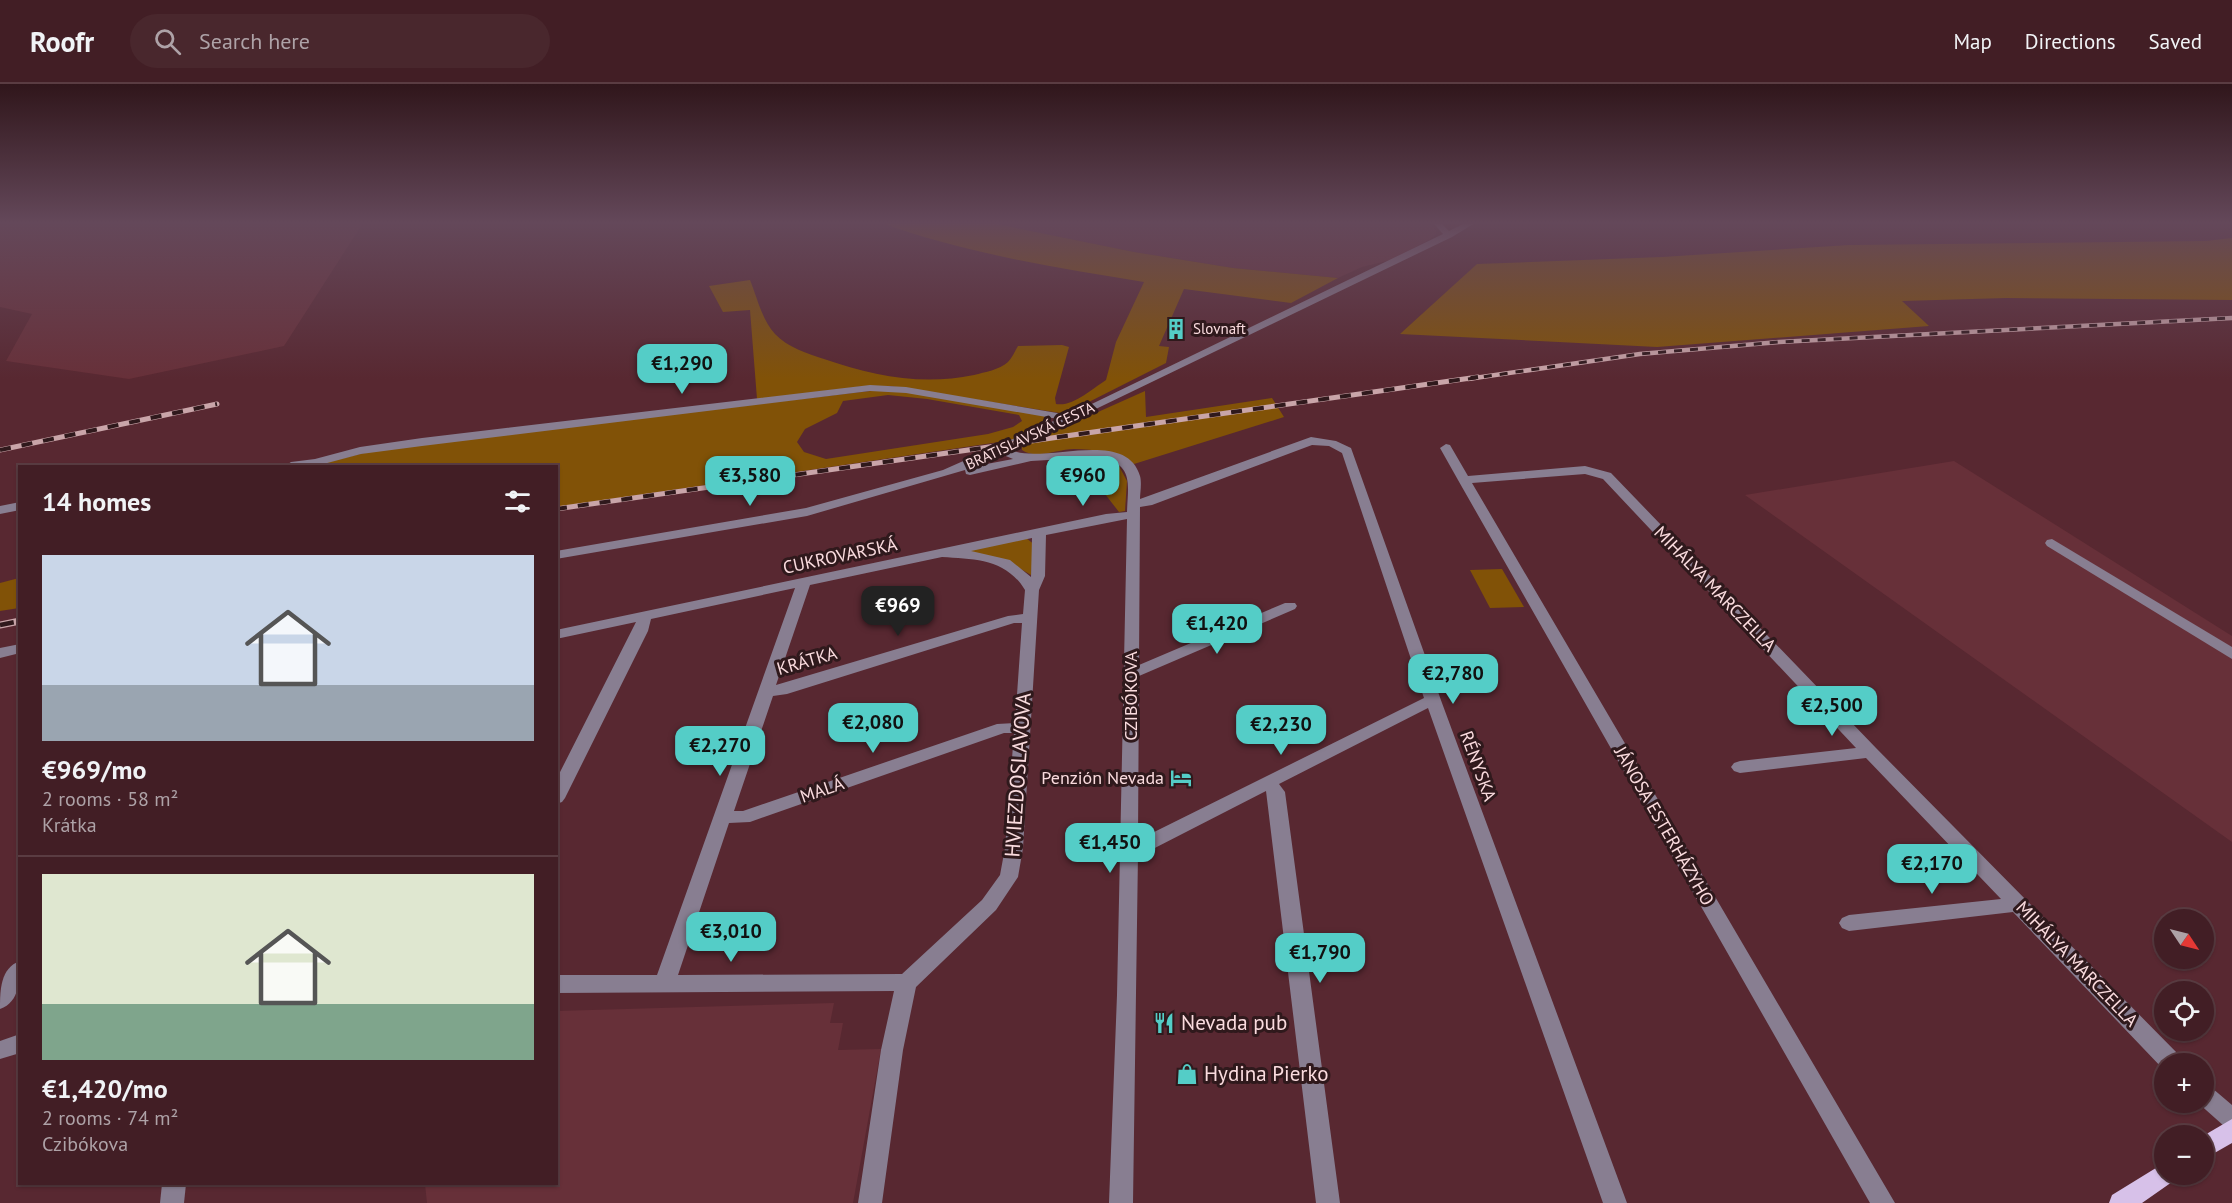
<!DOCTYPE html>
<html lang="en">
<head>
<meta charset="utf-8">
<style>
	body { margin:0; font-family:"PT Sans",sans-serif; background:#49272d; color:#f1f3f6; height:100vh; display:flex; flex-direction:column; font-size:22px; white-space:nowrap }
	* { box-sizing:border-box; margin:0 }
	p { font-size:20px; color:#aea2a7 }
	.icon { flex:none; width:33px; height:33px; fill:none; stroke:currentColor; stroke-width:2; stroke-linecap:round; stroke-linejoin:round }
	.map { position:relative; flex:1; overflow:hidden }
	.side { position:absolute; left:18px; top:381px; width:540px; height:720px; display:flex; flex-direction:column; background:#421e25; border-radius:0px; box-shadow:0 2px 4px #0004,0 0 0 2px #5a3c42 }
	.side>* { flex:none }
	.needle { width:39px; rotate:125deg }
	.controls { position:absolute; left:2154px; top:825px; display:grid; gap:12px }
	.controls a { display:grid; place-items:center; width:60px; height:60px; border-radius:50%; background:#421e25; box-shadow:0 2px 4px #0004,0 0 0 2px #5a3c42; font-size:30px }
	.price { position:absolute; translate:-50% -51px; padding:0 14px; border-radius:12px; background:#54cdc7; color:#111; font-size:20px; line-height:39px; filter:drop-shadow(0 2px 3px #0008) }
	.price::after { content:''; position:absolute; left:50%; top:36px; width:18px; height:14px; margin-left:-9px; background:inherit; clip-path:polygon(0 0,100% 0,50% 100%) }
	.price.on { background:#222; color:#fff }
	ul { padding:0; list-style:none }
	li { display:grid; align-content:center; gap:12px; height:318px; padding:0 24px }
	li+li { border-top:2px solid #5a3c42 }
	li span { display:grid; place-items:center; height:186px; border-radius:0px; color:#555 }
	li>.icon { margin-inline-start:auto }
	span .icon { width:108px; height:108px; fill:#fffc; stroke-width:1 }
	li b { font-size:26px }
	h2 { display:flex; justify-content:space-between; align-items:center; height:72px; padding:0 24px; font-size:26px }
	header { display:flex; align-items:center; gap:36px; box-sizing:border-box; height:84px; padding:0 30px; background:#421e25; border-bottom:2px solid #5a3c42 }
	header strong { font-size:28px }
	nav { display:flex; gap:33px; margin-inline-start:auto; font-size:21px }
	.search { width:420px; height:54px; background:#49272d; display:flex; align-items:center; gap:15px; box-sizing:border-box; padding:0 21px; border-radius:33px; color:#aea2a7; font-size:22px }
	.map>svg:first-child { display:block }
	.built { fill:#673039 }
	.green { fill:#815207; fill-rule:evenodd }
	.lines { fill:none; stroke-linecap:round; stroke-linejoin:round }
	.minor { fill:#887e91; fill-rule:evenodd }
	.major { fill:#d7c1e9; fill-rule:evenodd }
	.rail-far2-casing { stroke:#c9a5a9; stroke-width:4.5 }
	.rail-far1-casing { stroke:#c9a5a9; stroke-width:5 }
	.rail-casing { stroke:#c9a5a9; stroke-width:7 }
	.rail-far2 { stroke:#2f191c; stroke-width:3; stroke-dasharray:8; stroke-linecap:butt }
	.rail-far1 { stroke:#2f191c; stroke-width:4; stroke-dasharray:11; stroke-linecap:butt }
	.rail { stroke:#2f191c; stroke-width:4.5; stroke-dasharray:14; stroke-linecap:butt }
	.labels { text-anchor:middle; stroke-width:6; stroke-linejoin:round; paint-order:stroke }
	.far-poi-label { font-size:15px; fill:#fadbde; stroke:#2f191c; text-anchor:start }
	.far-street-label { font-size:15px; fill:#fadbde; stroke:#2f191c }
	.street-label { font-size:18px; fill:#fadbde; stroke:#2f191c }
	.poi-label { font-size:18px; fill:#fadbde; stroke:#2f191c; text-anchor:end }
	.near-street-label { font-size:21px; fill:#fadbde; stroke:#2f191c }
	.near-poi-label { font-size:21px; fill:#fadbde; stroke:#2f191c; text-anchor:start }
</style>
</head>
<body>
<header>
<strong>Roofr</strong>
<div class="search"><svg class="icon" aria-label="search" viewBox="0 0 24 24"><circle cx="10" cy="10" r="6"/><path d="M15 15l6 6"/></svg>Search here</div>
<nav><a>Map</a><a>Directions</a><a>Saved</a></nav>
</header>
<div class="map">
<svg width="2232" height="1119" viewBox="0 0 2232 1119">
	<rect width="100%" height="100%" fill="#582831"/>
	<!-- built -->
	<g class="built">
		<polygon points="0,139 363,139 284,262 129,295 6,277 32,230 0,223"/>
		<polygon points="992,139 1428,139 1436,146 1436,150 1429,156 1391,176 1362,183 1338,194 1233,184 1134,168"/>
		<polygon points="1954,377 2232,552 2232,758 1745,411"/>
		<polygon points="834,919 830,939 843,939 838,966 881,965 853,1119 427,1119 425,1100 556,1100 557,927"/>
	</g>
	<!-- green -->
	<g class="green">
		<path d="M882,139H992L1134,168L1233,184L1338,194L1291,219L1184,205L1159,262L1169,263L1166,279L1069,328L1060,329L890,302H865L757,315L750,226L723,228L709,202L750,196C757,213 762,236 775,250C787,263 808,270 824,275C873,292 922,302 974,291C985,288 999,286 1008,278C1012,274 1015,267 1018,262L1062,261L1069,263L1055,314L1056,320C1073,323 1092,305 1106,296L1116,258L1144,198C1057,184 964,169 882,139Z"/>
		<polygon points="2232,154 2232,216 2006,214 1902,217 1929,242 1657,263 1400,250 1477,180 1662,173 1849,161 2206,157"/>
		<path d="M879,306L905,308L1043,331L1048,335L1046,340L1013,356L557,423L556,382H311L389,363ZM888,311L927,315L1019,331L1022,337L1013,343L988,350L826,375L804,368L797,358L805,345L837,329L843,317Z"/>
		<path d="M1145,307L1146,333L1272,314L1284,333L1134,380C1117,369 1094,365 1074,365C1058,365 1036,376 1022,366V362Z"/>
		<polygon points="1077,374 1101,375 1119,382 1127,397 1125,427 1119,428"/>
		<polygon points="1026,454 1035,461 1031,491 1005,476 960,467"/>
		<polygon points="1502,485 1524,523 1490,524 1470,486"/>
		<polygon points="19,494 19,524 0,527 0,499"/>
	</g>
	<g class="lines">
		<!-- minor -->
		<g class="minor">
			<path d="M1433,139H1441L1449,147L1465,139H1475L1452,153L1011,366C1043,381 1126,343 1140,392C1142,399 1140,409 1140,415L1311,353L1336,357L1351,364L1442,619L1627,1119H1603L1428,624L1279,700L1285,708L1340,1119H1316L1266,707L1147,768L1138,770L1133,1119H1109L1117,911L1127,435L1046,451L1045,492L1039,506L1023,764L1018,793L996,826L916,903L903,966L882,1119H858L881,966L894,907L556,909V891H657L795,504L651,535L648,547L565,714L562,718L556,720V696L636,538L556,555V546L1106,430L1127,428C1128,399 1134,381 1100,373L1031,377L970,391L966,390L965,386L807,432L556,475V467L806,424L943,386L1058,335L906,309L870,307L422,362L361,370L316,382H285L291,378L315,375L360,363L422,354L870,301L906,303L1069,331L1443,150ZM1312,361L1329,362L1342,369L1424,614L1138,756L1139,592L1295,525L1297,522L1295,519H1285L1139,581L1140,423L1152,421ZM1001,370L1013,375L971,383ZM1032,454L1031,493L1010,476L971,467ZM942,473C975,475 1006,475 1025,506L1023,530L1008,532L776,601L810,501ZM1014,539H1022L1015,639L997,640L743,727H734L773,612L787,610ZM1004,649H1014L1005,764L1000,791L982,816L902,890L678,891L729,739L750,738Z"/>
			<polygon points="1446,360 1450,361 1468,392 1585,382 1611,389 1876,664 2181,973 2184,980 2164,980 2164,986 2013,828 1849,847 1842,844 1839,839 1842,834 1849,831 2001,815 1866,674 1740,689 1734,687 1731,683 1734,679 1740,677 1856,664 1603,395 1585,390 1472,399 1895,1119 1870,1119 1458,396 1440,364"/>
			<polygon points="20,418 20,426 0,430 0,422"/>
			<polygon points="2052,455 2232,563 2232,575 2047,462 2045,459 2047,456"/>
			<polygon points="20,560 20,569 0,574 0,564"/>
			<path d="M20,877C20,895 20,918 0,925C0,907 0,884 20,877Z"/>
			<polygon points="20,950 20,969 0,975 0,957"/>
			<polygon points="2204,1001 2212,1004 2232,1021 2232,1045 2224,1042 2197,1018 2204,1018"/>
			<polygon points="162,1100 186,1100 184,1119 160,1119"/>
		</g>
		<!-- major -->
		<g class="major">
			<polygon points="2232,1035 2232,1059 2204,1075 2203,1052"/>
			<polygon points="2164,1079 2164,1090 2176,1090 2172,1098 2142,1119 2109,1119 2112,1111"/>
		</g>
		<defs>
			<polyline id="rail-far2" points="1468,295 1640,270 1779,258 2232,234"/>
			<g id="rail-far1">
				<polyline points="0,366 217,320"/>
				<polyline points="556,425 1478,293"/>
			</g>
			<polyline id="rail" points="0,541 20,537"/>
		</defs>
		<!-- rail-far2 casing -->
		<use href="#rail-far2" class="rail-far2-casing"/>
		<!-- rail-far1 casing -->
		<use href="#rail-far1" class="rail-far1-casing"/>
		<!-- rail casing -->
		<use href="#rail" class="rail-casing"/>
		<!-- rail-far2 -->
		<use href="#rail-far2" class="rail-far2"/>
		<!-- rail-far1 -->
		<use href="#rail-far1" class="rail-far1"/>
		<!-- rail -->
		<use href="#rail" class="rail"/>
	</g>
	<!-- sky -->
	<linearGradient id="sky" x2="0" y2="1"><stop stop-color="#30161b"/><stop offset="0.47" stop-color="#64485a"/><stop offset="1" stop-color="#64485a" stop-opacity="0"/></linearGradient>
	<rect width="2232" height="295" fill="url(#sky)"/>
	<!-- icons -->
	<defs>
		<symbol id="building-bare" viewBox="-9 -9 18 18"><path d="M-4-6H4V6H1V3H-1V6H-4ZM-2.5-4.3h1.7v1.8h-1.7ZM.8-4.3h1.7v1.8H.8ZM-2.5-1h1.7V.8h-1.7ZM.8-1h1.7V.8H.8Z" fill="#54cdc7" stroke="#2f191c" stroke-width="2.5" paint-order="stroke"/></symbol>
		<symbol id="hotel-bare" viewBox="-9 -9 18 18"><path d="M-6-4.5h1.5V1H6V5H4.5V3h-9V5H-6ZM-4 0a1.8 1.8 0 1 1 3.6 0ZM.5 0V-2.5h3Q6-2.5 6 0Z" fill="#54cdc7" stroke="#2f191c" stroke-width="2.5" paint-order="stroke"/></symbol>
		<symbol id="restaurant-bare" viewBox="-9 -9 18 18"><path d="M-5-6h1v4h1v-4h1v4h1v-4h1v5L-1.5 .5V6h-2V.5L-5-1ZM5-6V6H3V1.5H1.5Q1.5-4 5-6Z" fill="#54cdc7" stroke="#2f191c" stroke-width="2.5" paint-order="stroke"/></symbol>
		<symbol id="shop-bare" viewBox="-9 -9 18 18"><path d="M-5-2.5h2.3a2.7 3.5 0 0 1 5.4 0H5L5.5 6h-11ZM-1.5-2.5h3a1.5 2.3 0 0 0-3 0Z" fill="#54cdc7" stroke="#2f191c" stroke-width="2.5" paint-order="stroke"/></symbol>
	</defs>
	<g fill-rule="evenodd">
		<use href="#building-bare" x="1161" y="230" width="30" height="30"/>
		<use href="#hotel-bare" x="1166" y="679" width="30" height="30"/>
		<use href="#restaurant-bare" x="1149" y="924" width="30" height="30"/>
		<use href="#shop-bare" x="1172" y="975" width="30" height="30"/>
	</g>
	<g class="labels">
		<!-- far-poi labels -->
		<g class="far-poi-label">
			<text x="1193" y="250">Slovnaft</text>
		</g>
		<!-- far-street labels -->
		<g class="far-street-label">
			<text transform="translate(1030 352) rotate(-25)" y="5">BRATISLAVSKÁ CESTA</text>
		</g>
		<!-- street labels -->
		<g class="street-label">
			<text transform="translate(840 472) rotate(-12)" y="6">CUKROVARSKÁ</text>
			<text transform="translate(1715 505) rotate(46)" y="6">MIHÁLYA MARCZELLA</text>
			<text transform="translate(807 577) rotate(-16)" y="6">KRÁTKA</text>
			<text transform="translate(1131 612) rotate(-90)" y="6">CZIBÓKOVA</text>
			<text transform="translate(1478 682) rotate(70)" y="6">RÉNYSKA</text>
			<text transform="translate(822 706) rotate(-19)" y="6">MALÁ</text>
			<text transform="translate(1664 742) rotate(60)" y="6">JÁNOSA ESTERHÁZYHO</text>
			<text transform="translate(2077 880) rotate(46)" y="6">MIHÁLYA MARCZELLA</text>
		</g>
		<!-- poi labels -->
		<g class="poi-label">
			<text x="1164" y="700">Penzión Nevada</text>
		</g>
		<!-- near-street labels -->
		<g class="near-street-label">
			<text transform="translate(1018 691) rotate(-86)" y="7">HVIEZDOSLAVOVA</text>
		</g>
		<!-- near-poi labels -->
		<g class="near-poi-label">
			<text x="1181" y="946">Nevada pub</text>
			<text x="1204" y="997">Hydina Pierko</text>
		</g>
	</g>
</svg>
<div class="controls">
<a><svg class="needle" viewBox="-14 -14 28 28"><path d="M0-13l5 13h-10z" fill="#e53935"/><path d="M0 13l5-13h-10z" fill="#aea2a7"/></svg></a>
<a><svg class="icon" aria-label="locate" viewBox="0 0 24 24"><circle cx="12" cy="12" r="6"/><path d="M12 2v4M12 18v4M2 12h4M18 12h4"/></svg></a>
<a>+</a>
<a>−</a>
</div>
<b class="price" style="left:682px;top:311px">€1,290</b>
<b class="price" style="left:750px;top:423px">€3,580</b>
<b class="price" style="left:1083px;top:423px">€960</b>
<b class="price on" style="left:898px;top:553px">€969</b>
<b class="price" style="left:1217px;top:571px">€1,420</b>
<b class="price" style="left:1453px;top:621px">€2,780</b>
<b class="price" style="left:1832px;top:653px">€2,500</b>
<b class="price" style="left:873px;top:670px">€2,080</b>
<b class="price" style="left:1281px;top:672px">€2,230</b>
<b class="price" style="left:720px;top:693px">€2,270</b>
<b class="price" style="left:1110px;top:790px">€1,450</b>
<b class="price" style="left:1932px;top:811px">€2,170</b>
<b class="price" style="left:731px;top:879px">€3,010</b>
<b class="price" style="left:1320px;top:900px">€1,790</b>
<section class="side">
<h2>14 homes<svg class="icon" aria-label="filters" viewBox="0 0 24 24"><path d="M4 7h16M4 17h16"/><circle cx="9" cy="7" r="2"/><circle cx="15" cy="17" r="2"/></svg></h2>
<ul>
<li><span style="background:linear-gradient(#c9d6e8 70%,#9aa5b1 0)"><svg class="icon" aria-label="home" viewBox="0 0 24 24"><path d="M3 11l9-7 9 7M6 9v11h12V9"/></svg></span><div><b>€969/mo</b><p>2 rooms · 58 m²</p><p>Krátka</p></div></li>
<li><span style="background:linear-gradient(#dfe7d0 70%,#7fa58c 0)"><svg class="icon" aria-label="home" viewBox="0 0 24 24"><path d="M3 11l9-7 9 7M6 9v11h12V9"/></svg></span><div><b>€1,420/mo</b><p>2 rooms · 74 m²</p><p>Czibókova</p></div></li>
</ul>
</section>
</div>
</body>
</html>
